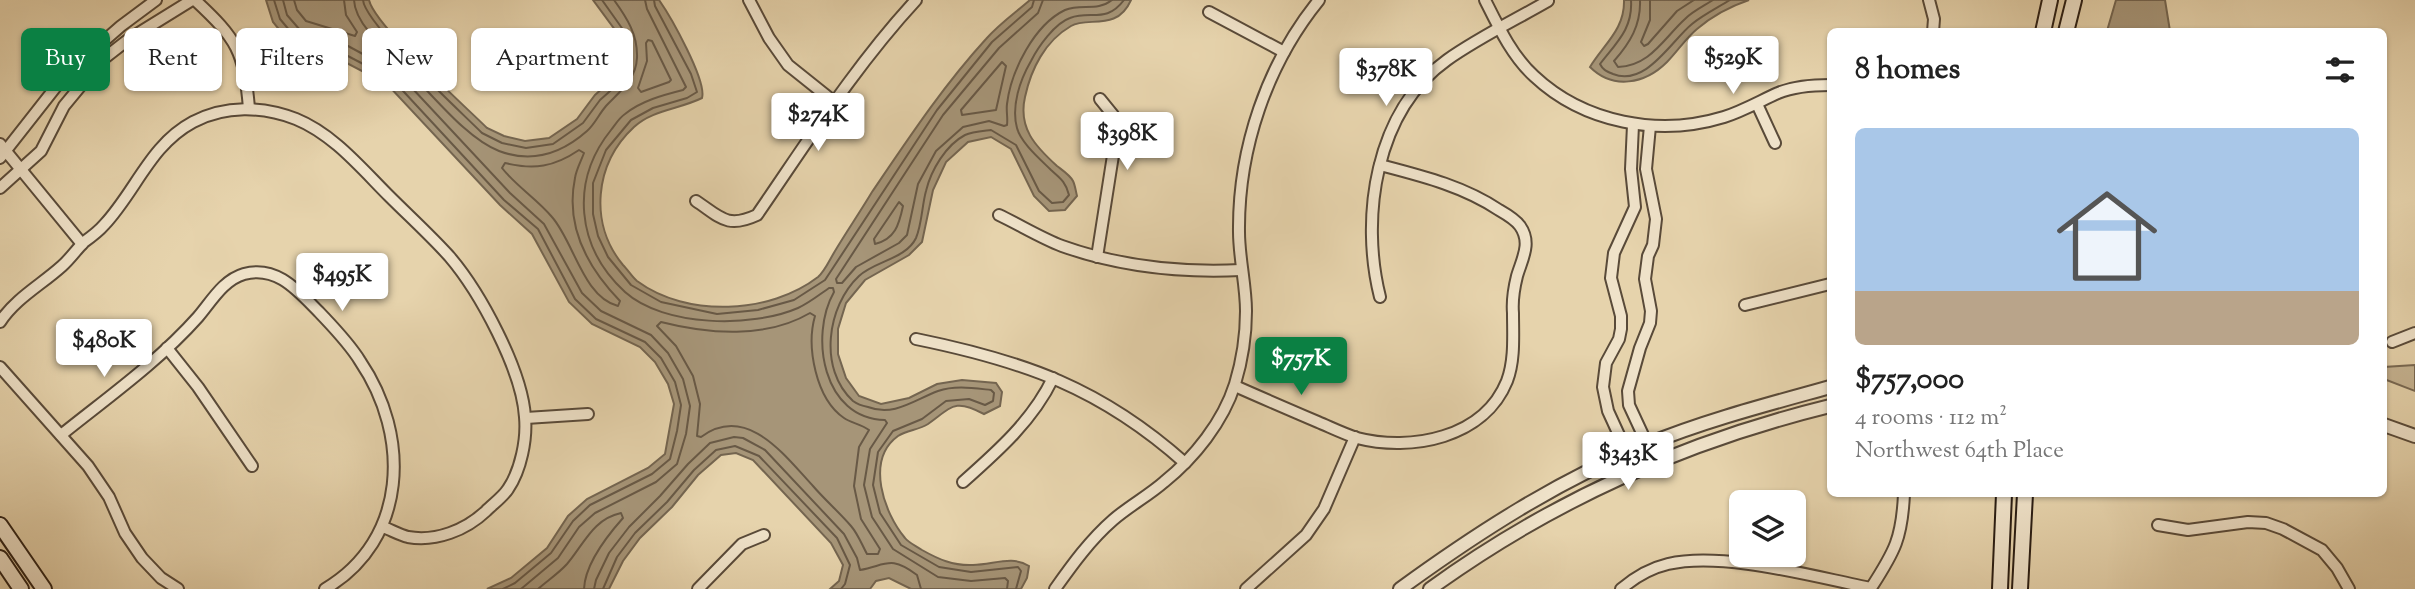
<!DOCTYPE html>
<html lang="en">
<head>
<meta charset="utf-8">
<style>
	body { margin:0; font-family:"Sorts Mill Goudy",serif; background:#f6f6f6; color:#222; height:100vh; display:flex; flex-direction:column; font-size:26px; white-space:nowrap }
	* { box-sizing:border-box; margin:0 }
	p { font-size:23px; color:#767676 }
	.icon { flex:none; width:38px; height:38px; fill:none; stroke:currentColor; stroke-width:2; stroke-linecap:round; stroke-linejoin:round }
	.map { position:relative; flex:1; overflow:hidden }
	.drawer { position:absolute; left:1827px; top:28px; width:560px; height:469px; display:flex; flex-direction:column; background:#fff; border-radius:10px; box-shadow:0 2px 5px #0004 }
	.drawer>* { flex:none }
	.guide { position:absolute; left:21px; top:28px; width:665px; height:63px; display:flex; gap:14px }
	.buttons { position:absolute; left:1729px; top:490px; display:grid; gap:14px }
	.buttons a { display:grid; place-items:center; width:77px; height:77px; border-radius:10px; background:#fff; box-shadow:0 2px 5px #0004; font-size:35px }
	.price { position:absolute; translate:-50% -60px; padding:0 16px; border-radius:7px; background:#fff; color:#222; font-size:23px; line-height:46px; filter:drop-shadow(0 2px 4px #0008) }
	.price::after { content:''; position:absolute; left:50%; top:42px; width:21px; height:16px; margin-left:-10px; background:inherit; clip-path:polygon(0 0,100% 0,50% 100%) }
	.price.current { background:#0b8043; color:#fff }
	ul { padding:0; list-style:none }
	li { display:grid; align-content:center; gap:14px; height:371px; padding:0 28px }
	li span { display:grid; place-items:center; height:217px; border-radius:10px; color:#555 }
	li>.icon { margin-inline-start:auto }
	span .icon { width:126px; height:126px; fill:#fffc; stroke-width:1 }
	li b { font-size:30px }
	h2 { display:flex; justify-content:space-between; align-items:center; height:84px; padding:0 28px; font-size:30px }
	.tag { padding:0 24px; border-radius:10px; background:#fff; box-shadow:0 2px 5px #0004; font-size:24px; line-height:63px }
	.tag.current { background:#0b8043; color:#fff }
	.map>svg:first-child { display:block }
	.green { fill:#c6b492; stroke:#786852; stroke-width:2 }
	.water { fill:#a69578; stroke:#746550; stroke-width:2 }
	.lines { fill:none; stroke-linecap:round; stroke-linejoin:round }
	.shore { stroke:#685946; stroke-width:2 }
	.minor-casing { stroke:#594a39; stroke-width:14 }
	.tertiary-casing { stroke:#594a39; stroke-width:16 }
	.secondary-casing { stroke:#2a1d13; stroke-width:18 }
	.minor { stroke:#efe2c9; stroke-width:10 }
	.tertiary { stroke:#efe2c9; stroke-width:12 }
	.secondary { stroke:#efe2c9; stroke-width:14 }
</style>
</head>
<body>
<div class="map">
<svg width="2415" height="589" viewBox="0 0 2415 589">
	<rect width="100%" height="100%" fill="#e6d3ac"/>
	<filter id="stains"><feTurbulence type="fractalNoise" baseFrequency=".00286" numOctaves="4"/><feColorMatrix values="0 0 0 0 .2 0 0 0 0 .09 0 0 0 0 .02 0 0 0 .5 -.17"/></filter>
	<radialGradient id="worn" r=".72"><stop offset=".6" stop-color="#630" stop-opacity="0"/><stop offset="1" stop-color="#630" stop-opacity=".3"/></radialGradient>
	<!-- green -->
	<polygon class="green" points="2415,365 2415,391 2384,379 2384,367"/>
	<!-- water -->
	<g class="water">
		<path d="M266,0H369C375,26 463,104 487,128L504,136L525,141L549,138L577,119L595,95L612,80L621,58L618,34L593,0H659C671,17 707,81 702,98C680,109 652,110 634,127C594,164 589,224 623,265C628,270 632,277 637,281C687,318 770,314 818,277C825,271 830,259 835,251C847,231 860,212 872,192C908,139 943,86 986,39C999,24 1015,13 1030,0H1131C1117,32 1088,16 1071,26C1045,41 1031,69 1025,97C1018,128 1035,146 1057,166C1062,170 1070,175 1073,181C1075,185 1076,192 1077,196L1065,210L1049,211L1034,196L1011,149L991,137L968,142L946,162L933,190L922,242L909,255L865,280L846,303L838,329V354L846,378L859,396L881,404L909,398L937,384L962,380L996,383L1002,392L1000,406L984,414C954,398 952,407 928,424C919,430 907,430 898,436C865,460 884,513 905,538C909,543 916,546 922,550C938,559 953,566 973,565C993,565 1012,555 1029,566L1027,578L1021,589H911L889,578L876,581L870,589H830L839,581L843,565L831,543L753,460L736,453L721,455L698,475L672,507L640,538L623,561L609,589H487L511,578L547,548L568,516L587,499L648,468L665,454L674,404L668,384L655,362L640,347L592,324L569,302L532,234L500,205L387,84L341,60L290,43L273,22Z"/>
		<path d="M1624,0H1749C1731,6 1711,17 1697,29C1686,38 1677,52 1667,62C1645,84 1613,90 1590,67C1604,44 1625,29 1624,0Z"/>
		<polygon points="2116,0 2165,0 2170,31 2107,31"/>
	</g>
	<g class="lines">
		<!-- shore -->
		<g class="shore">
			<polyline points="274,0 280,19 295,37 344,54 392,79 504,200 538,229 575,299 596,319 645,342 661,358 675,382 681,405 677,431 670,459 652,474 590,505 573,521 551,553 515,583 503,589"/>
			<polyline points="283,0 287,15 300,30 348,46 398,73 510,193 544,224 582,293 601,311 651,335 668,353 683,379 690,406 686,434 677,464 656,482 595,513 579,527 558,558 521,589"/>
			<polyline points="294,0 297,10 306,21 355,36 357,32 346,15 344,0"/>
			<path d="M354,0C355,26 390,53 408,71C433,95 467,139 499,151C531,163 561,154 587,131C595,124 599,114 606,106C619,92 636,80 637,58C638,35 627,18 614,0"/>
			<path d="M363,0C365,24 459,110 482,133L502,143L526,148L553,144L583,123L600,100L618,84L628,59L624,31L602,0"/>
			<path d="M645,0L647,9L686,87L683,90C663,95 641,101 625,114C619,118 615,125 611,130C570,181 576,247 625,292C664,327 752,328 798,308C809,303 819,295 829,288H833L834,292C809,336 823,419 885,420L887,423L870,449L864,485L872,517L893,549L938,577L971,581L1005,578L1008,581L1007,589"/>
			<polyline points="654,0 655,6 691,74 697,92 687,98 653,108 631,120 606,150 593,183 593,214 598,236 608,257 631,285 661,302 717,314 758,310 794,300 825,280 937,110 992,42 1032,7 1034,0"/>
			<path d="M1043,0L1038,13L999,48L943,115L836,279L837,283H842L856,267L899,243L907,235L918,184L936,151L963,127L989,121L1004,126L1007,125C1008,118 1006,111 1007,104C1011,71 1034,25 1065,10C1081,3 1097,12 1112,0"/>
			<path d="M1631,0C1633,29 1616,43 1600,64C1603,70 1606,71 1613,74C1646,87 1671,41 1692,24C1703,15 1717,8 1730,0"/>
			<path d="M1640,0C1641,25 1630,43 1614,61L1618,67C1650,66 1664,38 1685,19C1693,11 1704,6 1713,0"/>
			<polyline points="1650,0 1650,20 1641,42 1644,46 1648,44 1677,11 1694,0"/>
			<polygon points="648,40 652,41 671,80 669,82 641,92 638,88 647,61 646,43"/>
			<polygon points="1002,62 1006,66 996,110 962,115 961,110"/>
			<path d="M579,150L584,153C581,161 576,170 575,178C565,226 588,268 620,301L618,306C583,297 574,242 552,217C537,199 516,186 502,168L505,163C534,170 554,167 579,150Z"/>
			<path d="M899,202L903,206C899,225 895,239 875,244L874,239Z"/>
			<path d="M810,313L815,316C806,347 816,399 844,418C851,423 861,424 869,430L859,447L854,486L861,519L880,549L878,554H867C862,545 858,534 851,526C839,512 825,500 813,486C785,456 747,403 701,437L697,436L700,404L693,376L676,346L657,326L661,322C708,334 766,339 810,313Z"/>
			<path d="M538,589C547,581 559,573 567,564C584,544 593,519 621,513L623,518C607,536 585,564 584,589"/>
			<path d="M594,589L596,580L609,553L629,527L660,496L688,464L710,443L734,437L743,438L765,450L844,534L857,558L860,570C887,565 890,555 917,575L921,589"/>
			<polyline points="603,589 617,557 635,533 667,502 694,470 716,450 735,446 759,456 837,538 850,565 845,584 841,589"/>
			<path d="M1016,589L1021,571L1018,567L971,572L939,567L901,545L880,513L873,485L878,452L893,431L922,419L946,401L969,399L985,405L993,401L994,393L991,390C973,388 955,385 938,391C914,400 894,417 868,407C863,406 857,404 853,401C818,369 827,306 859,276C875,261 906,259 916,238C922,224 922,205 926,191C931,170 946,145 965,135C972,132 984,131 991,130L1016,145L1039,191L1052,203L1063,202L1069,195C1066,182 1060,178 1051,170C1040,159 1021,143 1017,128C1011,106 1020,80 1031,61C1038,47 1055,23 1070,18C1091,10 1106,24 1124,0"/>
		</g>
		<defs>
			<g id="minor">
				<path d="M195,0C237,39 244,51 249,108"/>
				<polyline points="749,0 769,38 788,65 833,101"/>
				<path d="M1485,0C1498,26 1512,56 1534,76C1584,123 1659,137 1724,117C1743,111 1760,101 1778,93C1795,86 1813,85 1830,85"/>
				<polyline points="1929,0 1934,19 1933,32"/>
				<polyline points="1209,12 1284,52"/>
				<polyline points="1757,104 1775,143"/>
				<polyline points="1633,125 1631,169 1635,207 1614,253 1611,278 1621,316 1621,329 1619,339 1606,363 1603,387 1608,411 1635,470"/>
				<polyline points="1650,126 1646,169 1656,219 1653,245 1648,256 1645,279 1651,311 1650,323 1640,348 1628,391 1629,405 1655,461"/>
				<polyline points="0,144 82,244"/>
				<polyline points="0,158 66,74 121,26 156,0"/>
				<polyline points="0,188 41,151 64,106 102,60 129,39 192,0"/>
				<path d="M696,201C720,217 727,229 757,215C808,141 855,66 916,0"/>
				<path d="M999,215C1020,225 1041,238 1062,246C1121,267 1179,273 1241,270"/>
				<polyline points="1097,257 1117,130 1113,115 1100,99"/>
				<path d="M1380,297C1360,218 1375,111 1447,60C1478,38 1515,20 1548,1"/>
				<polyline points="1745,305 1830,284"/>
				<path d="M0,322C16,298 41,285 62,266C70,259 76,250 84,242C91,237 98,232 104,225C136,191 150,145 193,122C225,105 263,106 296,119C333,134 361,168 389,196C409,216 430,235 449,256C480,292 522,370 525,417C527,439 521,470 508,489C503,497 493,504 486,511C466,530 436,542 408,537C400,535 391,530 383,527"/>
				<path d="M916,339C1024,361 1101,388 1185,463"/>
				<polyline points="2392,342 2415,333"/>
				<polyline points="167,348 198,387 252,466"/>
				<polyline points="0,367 88,466 109,497 125,533 142,558 161,578 178,589"/>
				<path d="M1235,386C1262,398 1290,410 1318,422C1330,427 1344,434 1357,438C1411,452 1484,438 1507,381C1515,360 1513,335 1513,313C1512,301 1514,288 1517,276C1522,259 1532,243 1520,226C1515,219 1506,214 1499,210C1463,186 1422,176 1380,165"/>
				<polyline points="526,418 588,414"/>
				<path d="M61,435C107,398 158,362 198,317C211,302 223,280 244,274C277,265 298,291 319,312C334,328 349,343 360,361C411,436 408,540 325,589"/>
				<path d="M963,482C998,451 1033,420 1053,378"/>
				<polyline points="2158,525 2188,530 2248,522 2266,523 2283,529 2322,550 2337,568 2349,589"/>
				<path d="M1871,588C1895,551 1902,538 1904,494"/>
				<polyline points="698,589 742,544 764,535"/>
				<path d="M1055,589C1072,565 1090,540 1113,520C1129,506 1148,496 1164,482C1194,458 1223,422 1235,384C1242,361 1246,335 1246,311C1246,285 1239,258 1239,232C1238,149 1267,64 1319,0"/>
				<polyline points="1246,589 1306,535 1324,509 1355,437"/>
				<path d="M1621,589C1634,578 1651,568 1668,564C1723,551 1814,577 1871,588"/>
			</g>
			<g id="tertiary">
				<polyline points="2384,425 2415,436"/>
				<path d="M1400,589C1477,533 1559,480 1648,444C1707,420 1769,404 1830,387"/>
				<path d="M1430,589C1553,500 1684,442 1830,406"/>
			</g>
			<g id="secondary">
				<polyline points="2043,32 2050,0"/>
				<polyline points="2066,32 2074,0"/>
				<polyline points="0,525 44,589"/>
				<polyline points="0,558 21,589"/>
				<polyline points="2000,589 2004,494"/>
				<polyline points="2020,589 2025,494"/>
			</g>
		</defs>
		<!-- minor casing -->
		<use href="#minor" class="minor-casing"/>
		<!-- tertiary casing -->
		<use href="#tertiary" class="tertiary-casing"/>
		<!-- secondary casing -->
		<use href="#secondary" class="secondary-casing"/>
		<!-- minor -->
		<use href="#minor" class="minor"/>
		<!-- tertiary -->
		<use href="#tertiary" class="tertiary"/>
		<!-- secondary -->
		<use href="#secondary" class="secondary"/>
	</g>
	<rect width="100%" height="100%" filter="url(#stains)"/>
	<rect width="100%" height="100%" fill="url(#worn)"/>
</svg>
<div class="buttons">
<a><svg class="icon" aria-label="layers" viewBox="0 0 24 24"><path d="M12 4l9 5-9 5-9-5zM3 14l9 5 9-5"/></svg></a>
</div>
<b class="price" style="left:1733px;top:96px">$529K</b>
<b class="price" style="left:1386px;top:108px">$378K</b>
<b class="price" style="left:818px;top:153px">$274K</b>
<b class="price" style="left:1127px;top:172px">$398K</b>
<b class="price" style="left:342px;top:313px">$495K</b>
<b class="price" style="left:104px;top:379px">$480K</b>
<b class="price current" style="left:1301px;top:397px">$757K</b>
<b class="price" style="left:1628px;top:492px">$343K</b>
<div class="guide">
<a class="tag current">Buy</a>
<a class="tag">Rent</a>
<a class="tag">Filters</a>
<a class="tag">New</a>
<a class="tag">Apartment</a>
</div>
<section class="drawer">
<h2>8 homes<svg class="icon" aria-label="filters" viewBox="0 0 24 24"><path d="M4 7h16M4 17h16"/><circle cx="9" cy="7" r="2"/><circle cx="15" cy="17" r="2"/></svg></h2>
<ul>
<li><span style="background:linear-gradient(#a9c7e8 75%,#b9a48a 0)"><svg class="icon" aria-label="home" viewBox="0 0 24 24"><path d="M3 11l9-7 9 7M6 9v11h12V9"/></svg></span><div><b>$757,000</b><p>4 rooms · 112 m²</p><p>Northwest 64th Place</p></div></li>
</ul>
</section>
</div>
</body>
</html>
